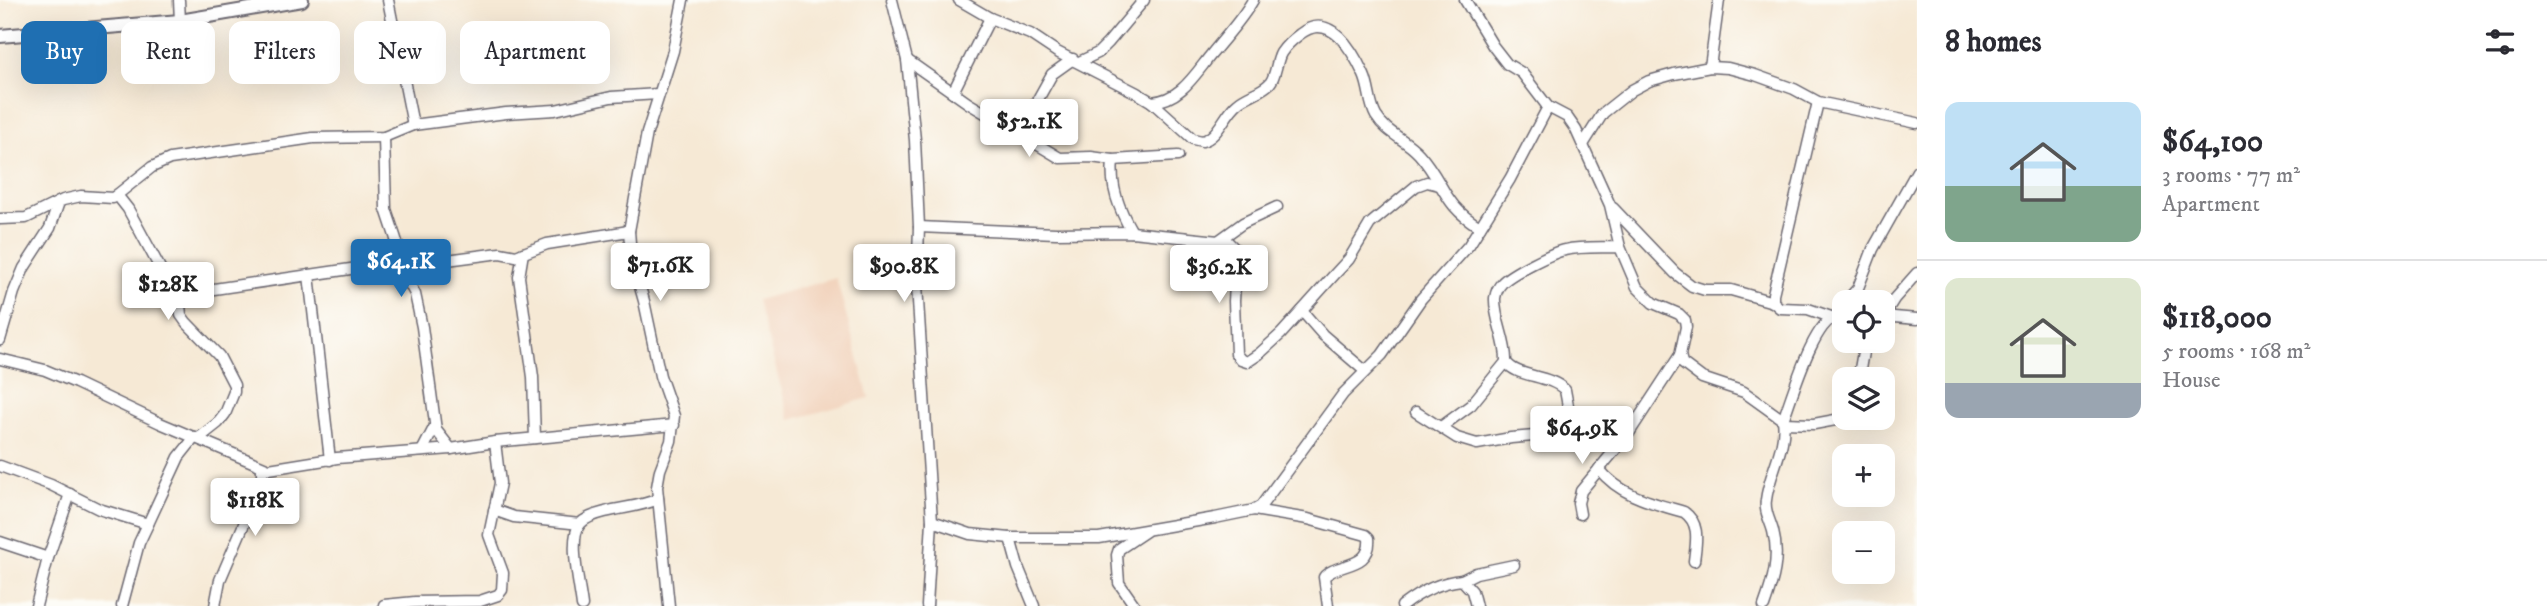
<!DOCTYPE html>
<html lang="en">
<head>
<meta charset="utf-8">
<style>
	body { margin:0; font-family:"IM FELL DW Pica",serif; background:#f2f2f3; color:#2b2b33; height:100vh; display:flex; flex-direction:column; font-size:26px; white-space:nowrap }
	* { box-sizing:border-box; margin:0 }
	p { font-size:23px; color:#7c7c81 }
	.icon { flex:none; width:38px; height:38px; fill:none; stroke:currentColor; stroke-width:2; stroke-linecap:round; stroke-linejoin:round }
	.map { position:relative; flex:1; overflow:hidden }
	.side { display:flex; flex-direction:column; background:#fff; width:630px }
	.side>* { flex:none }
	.guide { position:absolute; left:21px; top:21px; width:665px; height:63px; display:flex; gap:14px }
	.fabs { position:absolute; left:1832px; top:290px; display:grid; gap:14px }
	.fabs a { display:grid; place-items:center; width:63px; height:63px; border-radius:14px; background:#fff; box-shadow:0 7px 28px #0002; font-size:35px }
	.price { position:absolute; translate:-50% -60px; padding:0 16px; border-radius:7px; background:#fff; color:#222; font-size:23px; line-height:46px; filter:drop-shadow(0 2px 4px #0008) }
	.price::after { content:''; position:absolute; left:50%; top:42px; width:21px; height:16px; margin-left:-10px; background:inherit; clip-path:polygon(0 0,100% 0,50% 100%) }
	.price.current { background:#1f6fb2; color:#fff }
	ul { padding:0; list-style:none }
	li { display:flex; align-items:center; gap:21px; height:175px; padding:0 28px }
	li+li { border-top:2px solid #e1e1e2 }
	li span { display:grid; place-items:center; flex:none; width:196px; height:140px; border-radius:14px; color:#555 }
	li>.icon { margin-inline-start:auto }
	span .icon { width:84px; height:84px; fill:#fffc; stroke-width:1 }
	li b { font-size:30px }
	h2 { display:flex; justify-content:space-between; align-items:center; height:84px; padding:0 28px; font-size:30px }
	.tag { padding:0 24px; border-radius:14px; background:#fff; box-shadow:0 7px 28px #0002; font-size:24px; line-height:63px }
	.tag.current { background:#1f6fb2; color:#fff }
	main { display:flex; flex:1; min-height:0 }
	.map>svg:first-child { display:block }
	.built { fill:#f2d4be }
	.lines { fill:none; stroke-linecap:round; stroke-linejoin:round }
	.minor-casing { stroke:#6c6871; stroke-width:13 }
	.major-casing { stroke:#6c6871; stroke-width:16 }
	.minor { stroke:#fff; stroke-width:10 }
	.major { stroke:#fff; stroke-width:12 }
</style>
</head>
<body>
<main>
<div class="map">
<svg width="1917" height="606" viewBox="0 0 1917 606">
	<rect width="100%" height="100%" fill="#fdfcf7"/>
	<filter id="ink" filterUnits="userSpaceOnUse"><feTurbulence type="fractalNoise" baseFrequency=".0143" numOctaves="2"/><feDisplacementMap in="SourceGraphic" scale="14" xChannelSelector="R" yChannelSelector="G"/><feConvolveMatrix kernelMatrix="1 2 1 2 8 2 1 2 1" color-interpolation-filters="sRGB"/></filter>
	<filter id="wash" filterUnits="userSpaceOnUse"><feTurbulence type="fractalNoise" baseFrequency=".00686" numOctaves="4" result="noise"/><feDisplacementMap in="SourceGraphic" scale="28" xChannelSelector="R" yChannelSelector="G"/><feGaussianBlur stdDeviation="1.57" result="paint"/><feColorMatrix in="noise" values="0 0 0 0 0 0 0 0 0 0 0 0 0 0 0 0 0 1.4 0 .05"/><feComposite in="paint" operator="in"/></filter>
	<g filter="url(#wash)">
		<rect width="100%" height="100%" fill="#f6e9d5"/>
		<!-- built -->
		<polygon class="built" points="836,278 869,398 790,420 757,300"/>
	</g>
	<g filter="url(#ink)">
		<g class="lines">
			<defs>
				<g id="minor">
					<polyline points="179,0 180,21"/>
					<polyline points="388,0 413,125"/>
					<polyline points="892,0 907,60 915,140 919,227 917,285 932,521 927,606"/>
					<path d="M959,0L990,18L1030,34L1057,52L1137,93L1152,102L1193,139L1202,141C1218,138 1225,113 1238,103C1247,95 1262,92 1270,83C1276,76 1276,62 1281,53C1286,45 1292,40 1300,34C1330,10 1353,51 1364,75C1370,88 1369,104 1376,116C1387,134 1406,139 1419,154C1445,183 1442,205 1480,227"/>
					<path d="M1465,0L1493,46L1507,64L1522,73L1548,107L1567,117L1576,130L1610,205L1620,247L1637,287L1653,303L1679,314L1685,320L1686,327L1680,355L1682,363L1702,378L1744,392L1783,420C1787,447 1769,473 1766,500C1764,511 1770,520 1773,531C1780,558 1773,581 1764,606"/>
					<polyline points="907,60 968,103 1060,158 1091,157 1113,160 1178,156"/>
					<polyline points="1079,62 1098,53 1108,43 1144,0"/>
					<polyline points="1710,67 1719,0"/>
					<polyline points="953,92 990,18"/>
					<path d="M1152,102C1180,100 1194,76 1210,56C1225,37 1241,21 1253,0"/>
					<polyline points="1818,102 1773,294 1773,302 1780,308 1808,309 1831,317"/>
					<polyline points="1013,130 1037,101 1052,74 1073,59"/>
					<polyline points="384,137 386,209 396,239 399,264 415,294 422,327 436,430 451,449"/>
					<polyline points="1584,143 1603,113 1632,90 1649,81 1674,74 1710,67 1728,68 1755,75 1794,89 1818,102 1917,123"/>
					<path d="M1113,160C1110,187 1119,209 1132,232"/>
					<polyline points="117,195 128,209 180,305 181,315 186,322 219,356 234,385 234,392 225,414 218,423 199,438"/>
					<polyline points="1613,208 1675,273 1692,286 1705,290 1731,290 1773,302"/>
					<polyline points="0,219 26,218 63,200 81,196 113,198 152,167 170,159 313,138 384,137 413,125 506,113 555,110 611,97 658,94"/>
					<polyline points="919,227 1056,233 1132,232 1228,242 1237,251 1234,301 1236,354 1241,360 1247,362 1259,354 1281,334 1335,274 1349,259 1370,224 1416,186 1427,182 1439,185"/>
					<polyline points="1218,241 1243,223 1277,207"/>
					<polyline points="523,253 519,277 533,377 535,438"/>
					<polyline points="403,272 416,271 447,260 500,253 516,256 547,244 629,231"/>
					<polyline points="309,275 330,460"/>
					<polyline points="173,295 371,266 383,259 397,242"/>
					<polyline points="1302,311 1323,335 1365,371"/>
					<polyline points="1884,315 1894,299 1917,273"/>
					<polyline points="1839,316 1840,308 1858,288 1873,249 1917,171"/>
					<polyline points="1883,316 1917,319"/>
					<polyline points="0,340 14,292 24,268 50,228 59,202"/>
					<polyline points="0,359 45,370 76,383 160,423 269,469 337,458 451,449 495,442 674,425"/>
					<polyline points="1858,380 1865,341"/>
					<polyline points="1416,412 1457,438 1477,444 1511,438 1596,431 1616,434 1629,433 1680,355"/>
					<polyline points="1847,418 1873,423"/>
					<path d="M1783,420C1792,397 1813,321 1837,316"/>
					<polyline points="1784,423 1814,424 1846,418"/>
					<polyline points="1441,427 1471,405 1506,362"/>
					<path d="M1573,433L1565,390C1549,374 1517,378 1506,362C1507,340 1494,320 1495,298C1496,292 1498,287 1502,283C1510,274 1553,252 1565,250C1582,246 1602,248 1620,247"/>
					<polyline points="422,451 435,426"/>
					<polyline points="0,466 51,485 99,509 148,524"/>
					<path d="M1599,469C1620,496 1653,503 1684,512C1701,524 1696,542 1694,561"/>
					<polyline points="494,510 514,517 580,524"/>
					<path d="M1254,510L1308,519L1366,535L1369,538C1372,570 1336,562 1324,577L1328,606"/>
					<polyline points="1580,514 1578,503 1581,491 1629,433"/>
					<polyline points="932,521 970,534 1010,538 1099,538 1215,518 1254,510 1261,506 1343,394 1382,355 1421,299 1469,245 1510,179 1548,107"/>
					<polyline points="1010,538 1018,567 1034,606"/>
					<polyline points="0,542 48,558"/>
					<polyline points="1462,580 1476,573 1514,565"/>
					<polyline points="384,605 415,602 480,601 498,595 502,590 503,573 489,535 500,483 495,442"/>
					<polyline points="36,606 48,558 70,494"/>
					<polyline points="122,606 139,543 148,524 179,457 195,437"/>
					<polyline points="215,606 220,580 262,482 262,467"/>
					<path d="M582,606C580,587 568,539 580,524C585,518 597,514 605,512C623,507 640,507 658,499"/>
					<polyline points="669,606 657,487 660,470 671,441 674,416 660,376 644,301 631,255 629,231 647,133 673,51 683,0"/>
					<polyline points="1135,606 1119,583 1117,555 1119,549 1146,531"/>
					<path d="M1402,606C1420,592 1439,582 1462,580L1472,591L1476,606"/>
				</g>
				<polyline id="major" points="0,36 180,21 302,0"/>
			</defs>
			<!-- minor casing -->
			<use href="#minor" class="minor-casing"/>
			<!-- major casing -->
			<use href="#major" class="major-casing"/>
			<!-- minor -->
			<use href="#minor" class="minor"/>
			<!-- major -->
			<use href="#major" class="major"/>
		</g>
	</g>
</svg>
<div class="fabs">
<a><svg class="icon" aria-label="locate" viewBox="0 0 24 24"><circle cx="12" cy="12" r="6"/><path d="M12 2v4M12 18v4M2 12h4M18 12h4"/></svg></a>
<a><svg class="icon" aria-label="layers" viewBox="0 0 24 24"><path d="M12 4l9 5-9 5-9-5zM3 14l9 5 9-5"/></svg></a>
<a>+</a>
<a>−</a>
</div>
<b class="price" style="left:1029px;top:159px">$52.1K</b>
<b class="price current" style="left:401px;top:299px">$64.1K</b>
<b class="price" style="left:660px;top:303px">$71.6K</b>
<b class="price" style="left:904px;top:304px">$90.8K</b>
<b class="price" style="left:1219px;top:305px">$36.2K</b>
<b class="price" style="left:168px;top:322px">$128K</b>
<b class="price" style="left:1582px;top:466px">$64.9K</b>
<b class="price" style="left:255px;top:538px">$118K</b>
<div class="guide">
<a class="tag current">Buy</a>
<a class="tag">Rent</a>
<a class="tag">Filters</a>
<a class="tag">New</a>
<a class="tag">Apartment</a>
</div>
</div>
<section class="side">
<h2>8 homes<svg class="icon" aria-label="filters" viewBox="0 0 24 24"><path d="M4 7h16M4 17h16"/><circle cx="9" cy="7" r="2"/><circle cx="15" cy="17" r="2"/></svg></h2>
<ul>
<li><span style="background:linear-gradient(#bfe0f5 60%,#7fa58c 0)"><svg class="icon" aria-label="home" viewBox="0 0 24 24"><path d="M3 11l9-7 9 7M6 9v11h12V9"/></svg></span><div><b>$64,100</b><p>3 rooms · 77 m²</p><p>Apartment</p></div></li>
<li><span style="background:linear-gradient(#dfe7d0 75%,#9aa5b1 0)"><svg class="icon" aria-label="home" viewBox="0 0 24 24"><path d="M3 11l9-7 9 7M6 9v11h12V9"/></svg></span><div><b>$118,000</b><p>5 rooms · 168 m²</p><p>House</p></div></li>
</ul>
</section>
</main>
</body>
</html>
